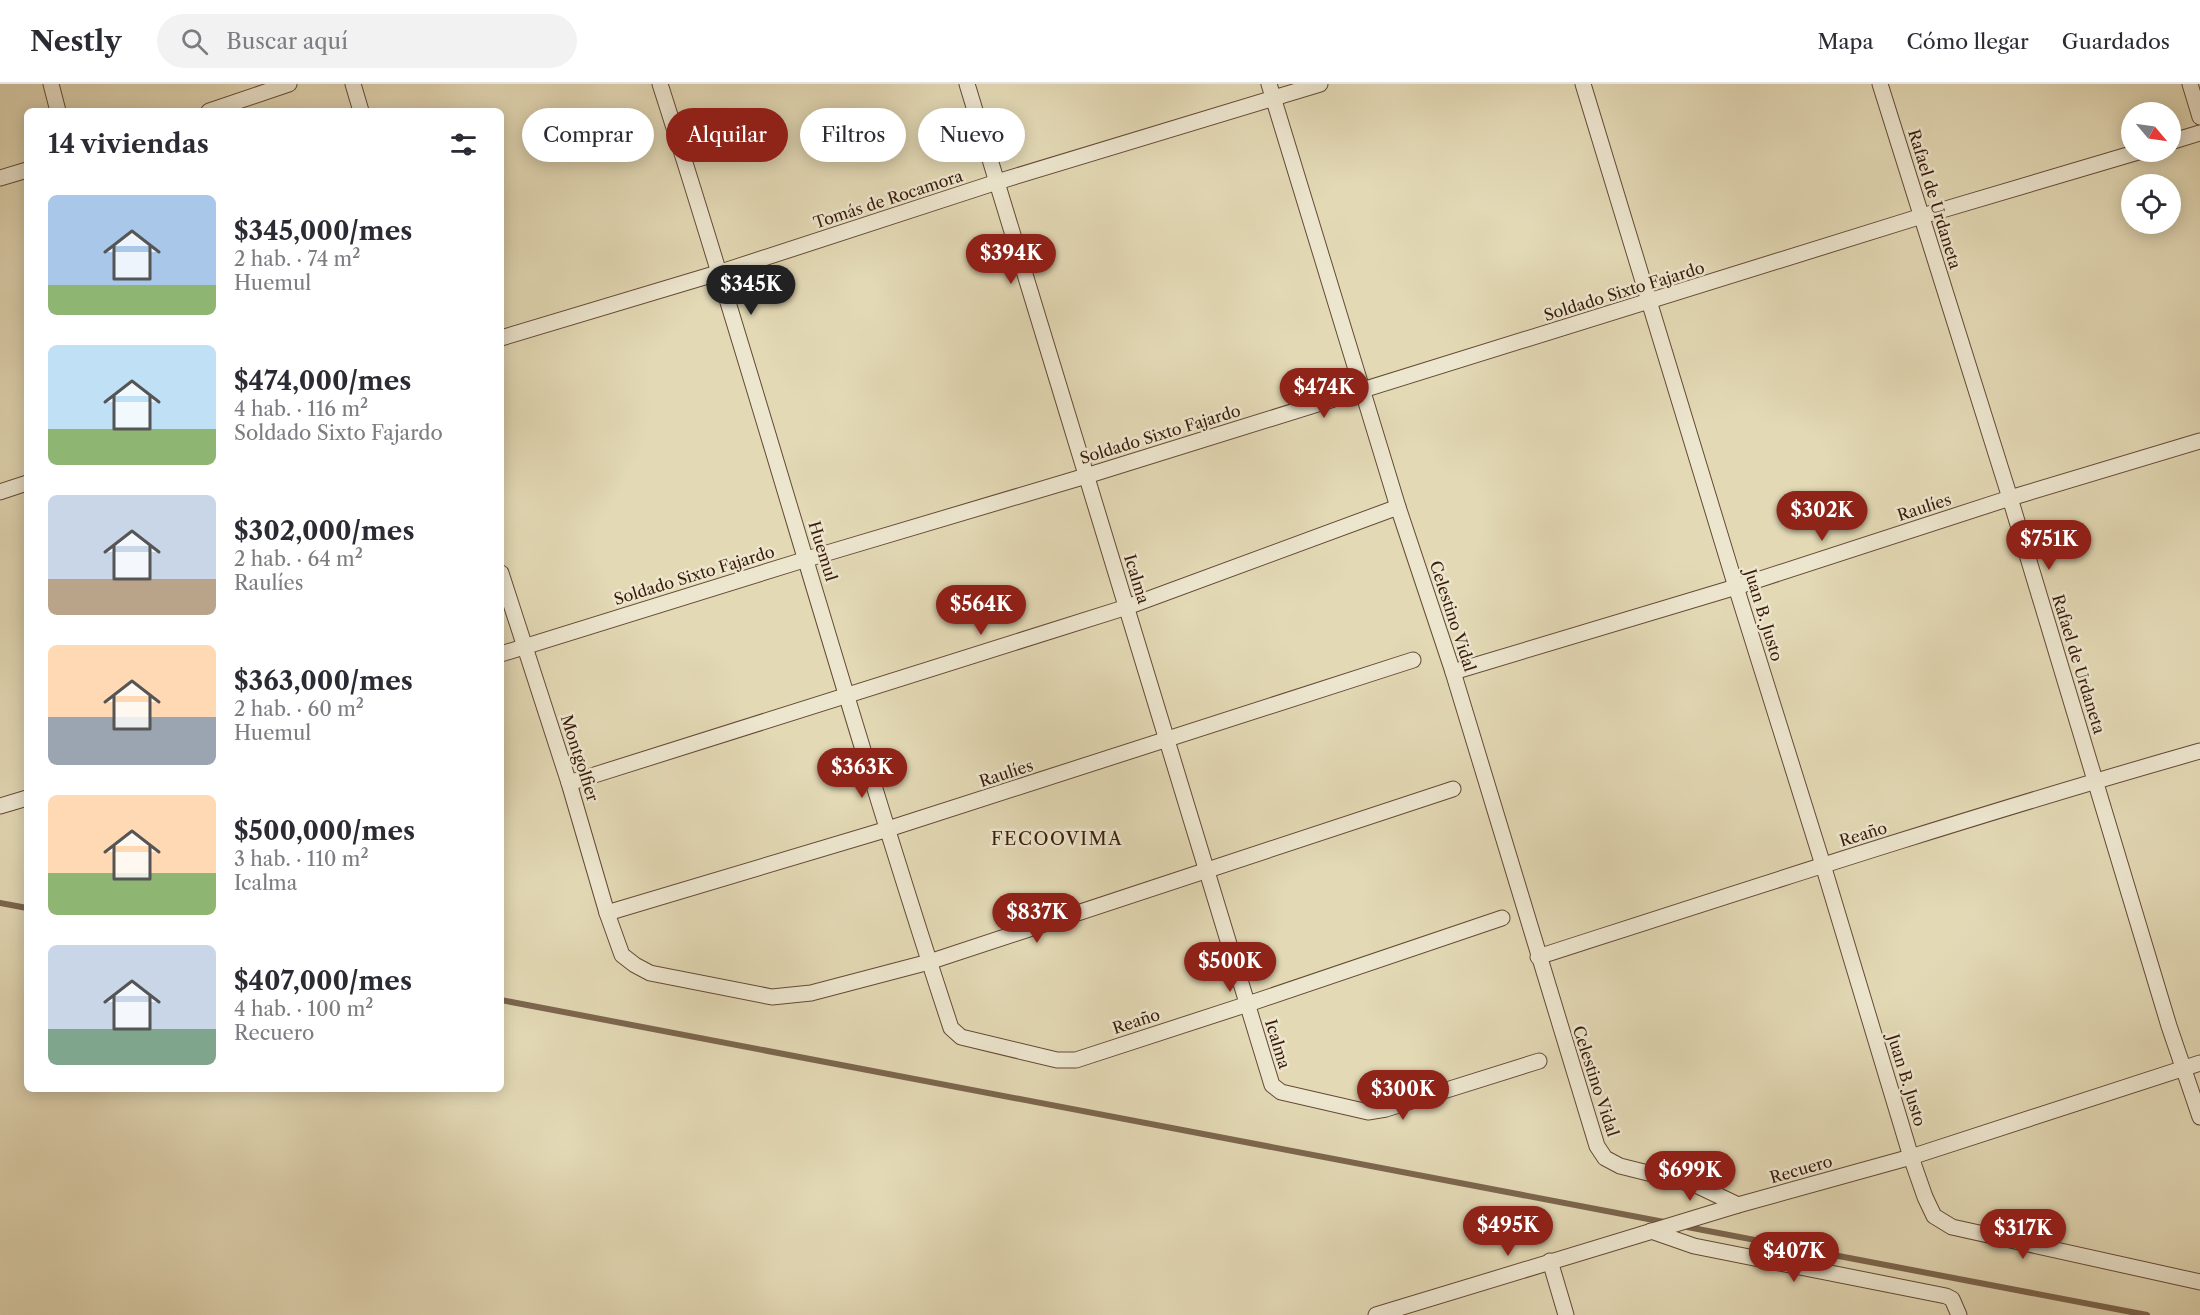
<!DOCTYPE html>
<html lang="es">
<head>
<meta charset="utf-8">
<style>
	body { margin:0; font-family:"Libre Caslon Text",serif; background:#f2f2f3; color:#2b2b33; height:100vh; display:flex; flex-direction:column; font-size:22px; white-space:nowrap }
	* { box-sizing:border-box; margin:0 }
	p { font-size:20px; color:#7c7c81 }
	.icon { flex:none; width:33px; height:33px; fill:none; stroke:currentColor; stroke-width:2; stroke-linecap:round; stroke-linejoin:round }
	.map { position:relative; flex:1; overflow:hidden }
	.sheet { position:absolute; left:24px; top:24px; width:480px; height:984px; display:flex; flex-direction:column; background:#fff; border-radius:9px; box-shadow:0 3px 15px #0003 }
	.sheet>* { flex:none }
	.guide { position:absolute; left:522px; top:24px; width:570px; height:54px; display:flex; gap:12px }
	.needle { width:39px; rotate:119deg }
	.tools { position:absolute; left:2121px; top:18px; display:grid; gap:12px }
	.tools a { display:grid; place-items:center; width:60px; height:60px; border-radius:50%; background:#fff; box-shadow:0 3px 15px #0003; font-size:30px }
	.price { position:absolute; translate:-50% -51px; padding:0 14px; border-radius:21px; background:#8f2418; color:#fff; font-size:20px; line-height:39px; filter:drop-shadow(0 2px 3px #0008) }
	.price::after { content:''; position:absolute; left:50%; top:36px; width:18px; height:14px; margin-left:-9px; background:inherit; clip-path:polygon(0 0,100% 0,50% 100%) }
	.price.on { background:#222; color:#fff }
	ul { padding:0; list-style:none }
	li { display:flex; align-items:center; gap:18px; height:150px; padding:0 24px }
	li span { display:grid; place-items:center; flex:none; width:168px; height:120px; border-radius:9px; color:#555 }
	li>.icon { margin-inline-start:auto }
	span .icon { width:72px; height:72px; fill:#fffc; stroke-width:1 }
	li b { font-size:26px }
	h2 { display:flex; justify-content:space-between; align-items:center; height:72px; padding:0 24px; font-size:26px }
	.pill { padding:0 21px; border-radius:27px; background:#fff; box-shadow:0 3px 15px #0003; font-size:21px; line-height:54px }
	.pill.on { background:#8f2418; color:#fff }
	header { display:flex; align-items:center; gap:36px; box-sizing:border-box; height:84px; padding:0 30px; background:#fff; border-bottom:2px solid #e1e1e2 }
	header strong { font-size:28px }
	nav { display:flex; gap:33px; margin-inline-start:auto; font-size:21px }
	.search { width:420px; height:54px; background:#f2f2f3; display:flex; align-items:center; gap:15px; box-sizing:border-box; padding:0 21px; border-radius:33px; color:#7c7c81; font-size:22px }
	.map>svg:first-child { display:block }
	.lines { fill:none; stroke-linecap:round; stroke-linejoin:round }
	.stream { stroke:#7c664e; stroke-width:6 }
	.minor-casing { stroke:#644a35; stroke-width:17 }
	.minor { stroke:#ede6cf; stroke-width:15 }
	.labels { text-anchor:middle; stroke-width:5; stroke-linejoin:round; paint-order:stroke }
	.street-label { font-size:16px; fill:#391b0a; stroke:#ede6cf }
	.neighbourhood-label { font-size:18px; letter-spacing:1.5px; fill:#391b0a; stroke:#ede6cf }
</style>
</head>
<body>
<header>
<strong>Nestly</strong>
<div class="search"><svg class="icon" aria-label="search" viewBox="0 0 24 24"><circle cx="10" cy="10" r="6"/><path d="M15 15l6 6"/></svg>Buscar aquí</div>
<nav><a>Mapa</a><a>Cómo llegar</a><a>Guardados</a></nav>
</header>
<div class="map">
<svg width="2200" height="1231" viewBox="0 0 2200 1231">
	<rect width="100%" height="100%" fill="#e3d9b5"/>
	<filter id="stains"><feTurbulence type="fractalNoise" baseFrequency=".00333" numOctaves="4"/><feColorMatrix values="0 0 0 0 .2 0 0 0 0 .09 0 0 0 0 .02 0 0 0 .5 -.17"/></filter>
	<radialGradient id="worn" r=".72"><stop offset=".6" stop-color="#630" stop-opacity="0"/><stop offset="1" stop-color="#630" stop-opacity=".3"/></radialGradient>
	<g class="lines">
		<!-- stream -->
		<g class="stream">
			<polyline points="0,819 27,824"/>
			<polyline points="501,916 1664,1138"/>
			<polyline points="1682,1142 2147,1231"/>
		</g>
		<defs>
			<g id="minor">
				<polyline points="51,0 58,27"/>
				<polyline points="353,0 361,27"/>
				<path d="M660,0C761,314 848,632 951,944L961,953L1057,976H1076L1248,920L1502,834"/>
				<polyline points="967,0 1272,1001 1281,1008 1368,1028 1386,1025 1539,977"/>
				<polyline points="1269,0 1398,423 1453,588 1597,1062 1605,1074 1620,1082 1696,1101 1738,1121"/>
				<polyline points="1583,0 1736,503 1823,781 1911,1073 1925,1113 1934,1132 1952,1143 2200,1198"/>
				<polyline points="1880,0 2010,414 2169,942 2200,1033"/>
				<polyline points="2190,0 2200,33"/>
				<polyline points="209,27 289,0"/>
				<polyline points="2170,58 2200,49"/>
				<polyline points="0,94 27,86"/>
				<polyline points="501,254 721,188 997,98 1320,0"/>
				<polyline points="0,408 27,399"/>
				<polyline points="501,489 569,699 607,829 622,871 635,881 650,889 772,913 811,909 929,878 1453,705"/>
				<polyline points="501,570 807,475 1086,392 1922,132 2138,68"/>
				<polyline points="1453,588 1736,503 2010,414 2200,357"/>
				<polyline points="569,699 1127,523 1398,423"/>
				<polyline points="0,722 27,714"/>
				<polyline points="607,829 888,745 1413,576"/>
				<path d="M1538,873C1758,802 1978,730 2200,667"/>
				<polyline points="1651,1147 1694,1162 1946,1212 1952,1215 1959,1231"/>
				<polyline points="1550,1177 1566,1231"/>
				<polyline points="1376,1231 1738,1121 1911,1073 2200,979"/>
			</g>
		</defs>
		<!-- minor casing -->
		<use href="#minor" class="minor-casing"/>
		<!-- minor -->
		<use href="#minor" class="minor"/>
	</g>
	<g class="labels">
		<!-- street labels -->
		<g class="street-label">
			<text transform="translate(888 115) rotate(-18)" y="6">Tomás de Rocamora</text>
			<text transform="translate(1935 115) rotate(73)" y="6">Rafael de Urdaneta</text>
			<text transform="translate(1624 207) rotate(-17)" y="6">Soldado Sixto Fajardo</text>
			<text transform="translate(1160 350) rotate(-17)" y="6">Soldado Sixto Fajardo</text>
			<text transform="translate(1924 423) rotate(-18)" y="6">Raulíes</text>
			<text transform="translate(823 467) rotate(73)" y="6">Huemul</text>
			<text transform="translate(694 491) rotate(-17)" y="6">Soldado Sixto Fajardo</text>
			<text transform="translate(1137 495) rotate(73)" y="6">Icalma</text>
			<text transform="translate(1764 531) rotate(73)" y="6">Juan B. Justo</text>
			<text transform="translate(1453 532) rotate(72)" y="6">Celestino Vidal</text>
			<text transform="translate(2079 580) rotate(73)" y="6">Rafael de Urdaneta</text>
			<text transform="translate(580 674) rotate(72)" y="6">Montgolfier</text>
			<text transform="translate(1006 689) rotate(-18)" y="6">Raulíes</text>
			<text transform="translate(1863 750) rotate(-17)" y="6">Reaño</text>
			<text transform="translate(1136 937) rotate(-18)" y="6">Reaño</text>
			<text transform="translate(1278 960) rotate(73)" y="6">Icalma</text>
			<text transform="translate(1907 996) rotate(73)" y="6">Juan B. Justo</text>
			<text transform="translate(1596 997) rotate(72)" y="6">Celestino Vidal</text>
			<text transform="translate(1801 1085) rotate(-16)" y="6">Recuero</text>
		</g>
		<!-- neighbourhood labels -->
		<g class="neighbourhood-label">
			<text x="1057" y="761">FECOOVIMA</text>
		</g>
	</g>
	<rect width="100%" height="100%" filter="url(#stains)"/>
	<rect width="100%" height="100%" fill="url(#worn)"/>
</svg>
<div class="tools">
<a><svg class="needle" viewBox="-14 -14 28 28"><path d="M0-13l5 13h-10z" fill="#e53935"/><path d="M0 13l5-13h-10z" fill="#7c7c81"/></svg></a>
<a><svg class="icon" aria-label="locate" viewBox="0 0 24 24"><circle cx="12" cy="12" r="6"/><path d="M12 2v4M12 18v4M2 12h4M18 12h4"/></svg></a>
</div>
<b class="price" style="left:1011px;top:201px">$394K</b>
<b class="price on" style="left:751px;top:232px">$345K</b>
<b class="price" style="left:1324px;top:335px">$474K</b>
<b class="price" style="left:1822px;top:458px">$302K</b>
<b class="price" style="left:2049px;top:487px">$751K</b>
<b class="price" style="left:981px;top:552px">$564K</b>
<b class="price" style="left:862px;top:715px">$363K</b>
<b class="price" style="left:1037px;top:860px">$837K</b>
<b class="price" style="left:1230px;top:909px">$500K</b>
<b class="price" style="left:1403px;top:1037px">$300K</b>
<b class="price" style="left:1690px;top:1118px">$699K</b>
<b class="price" style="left:1508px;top:1173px">$495K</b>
<b class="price" style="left:2023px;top:1176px">$317K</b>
<b class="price" style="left:1794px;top:1199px">$407K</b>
<div class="guide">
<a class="pill">Comprar</a>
<a class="pill on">Alquilar</a>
<a class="pill">Filtros</a>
<a class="pill">Nuevo</a>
</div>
<section class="sheet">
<h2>14 viviendas<svg class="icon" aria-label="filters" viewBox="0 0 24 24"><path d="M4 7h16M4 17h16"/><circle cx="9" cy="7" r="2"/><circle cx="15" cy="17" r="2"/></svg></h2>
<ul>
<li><span style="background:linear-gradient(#a9c7e8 75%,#8fb573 0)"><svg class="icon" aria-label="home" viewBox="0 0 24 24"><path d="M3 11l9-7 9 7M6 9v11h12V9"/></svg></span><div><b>$345,000/mes</b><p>2 hab. · 74 m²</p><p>Huemul</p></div></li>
<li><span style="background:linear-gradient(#bfe0f5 70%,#8fb573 0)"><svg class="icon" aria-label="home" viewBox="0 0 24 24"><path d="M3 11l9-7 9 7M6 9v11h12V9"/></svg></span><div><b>$474,000/mes</b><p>4 hab. · 116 m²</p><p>Soldado Sixto Fajardo</p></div></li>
<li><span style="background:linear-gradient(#c9d6e8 70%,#b9a48a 0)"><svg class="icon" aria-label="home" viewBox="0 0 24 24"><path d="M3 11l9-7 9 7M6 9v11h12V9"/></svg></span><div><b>$302,000/mes</b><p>2 hab. · 64 m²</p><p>Raulíes</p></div></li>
<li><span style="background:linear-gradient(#ffd9b3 60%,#9aa5b1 0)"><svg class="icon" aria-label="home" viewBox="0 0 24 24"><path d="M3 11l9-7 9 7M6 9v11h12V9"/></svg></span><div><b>$363,000/mes</b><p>2 hab. · 60 m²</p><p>Huemul</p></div></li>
<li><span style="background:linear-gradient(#ffd9b3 65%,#8fb573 0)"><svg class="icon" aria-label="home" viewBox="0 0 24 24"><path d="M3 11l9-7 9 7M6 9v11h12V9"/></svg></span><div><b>$500,000/mes</b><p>3 hab. · 110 m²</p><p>Icalma</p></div></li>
<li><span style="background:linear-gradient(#c9d6e8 70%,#7fa58c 0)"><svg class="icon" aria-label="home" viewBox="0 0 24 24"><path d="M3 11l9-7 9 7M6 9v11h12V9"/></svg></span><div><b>$407,000/mes</b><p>4 hab. · 100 m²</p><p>Recuero</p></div></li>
</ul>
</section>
</div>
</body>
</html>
